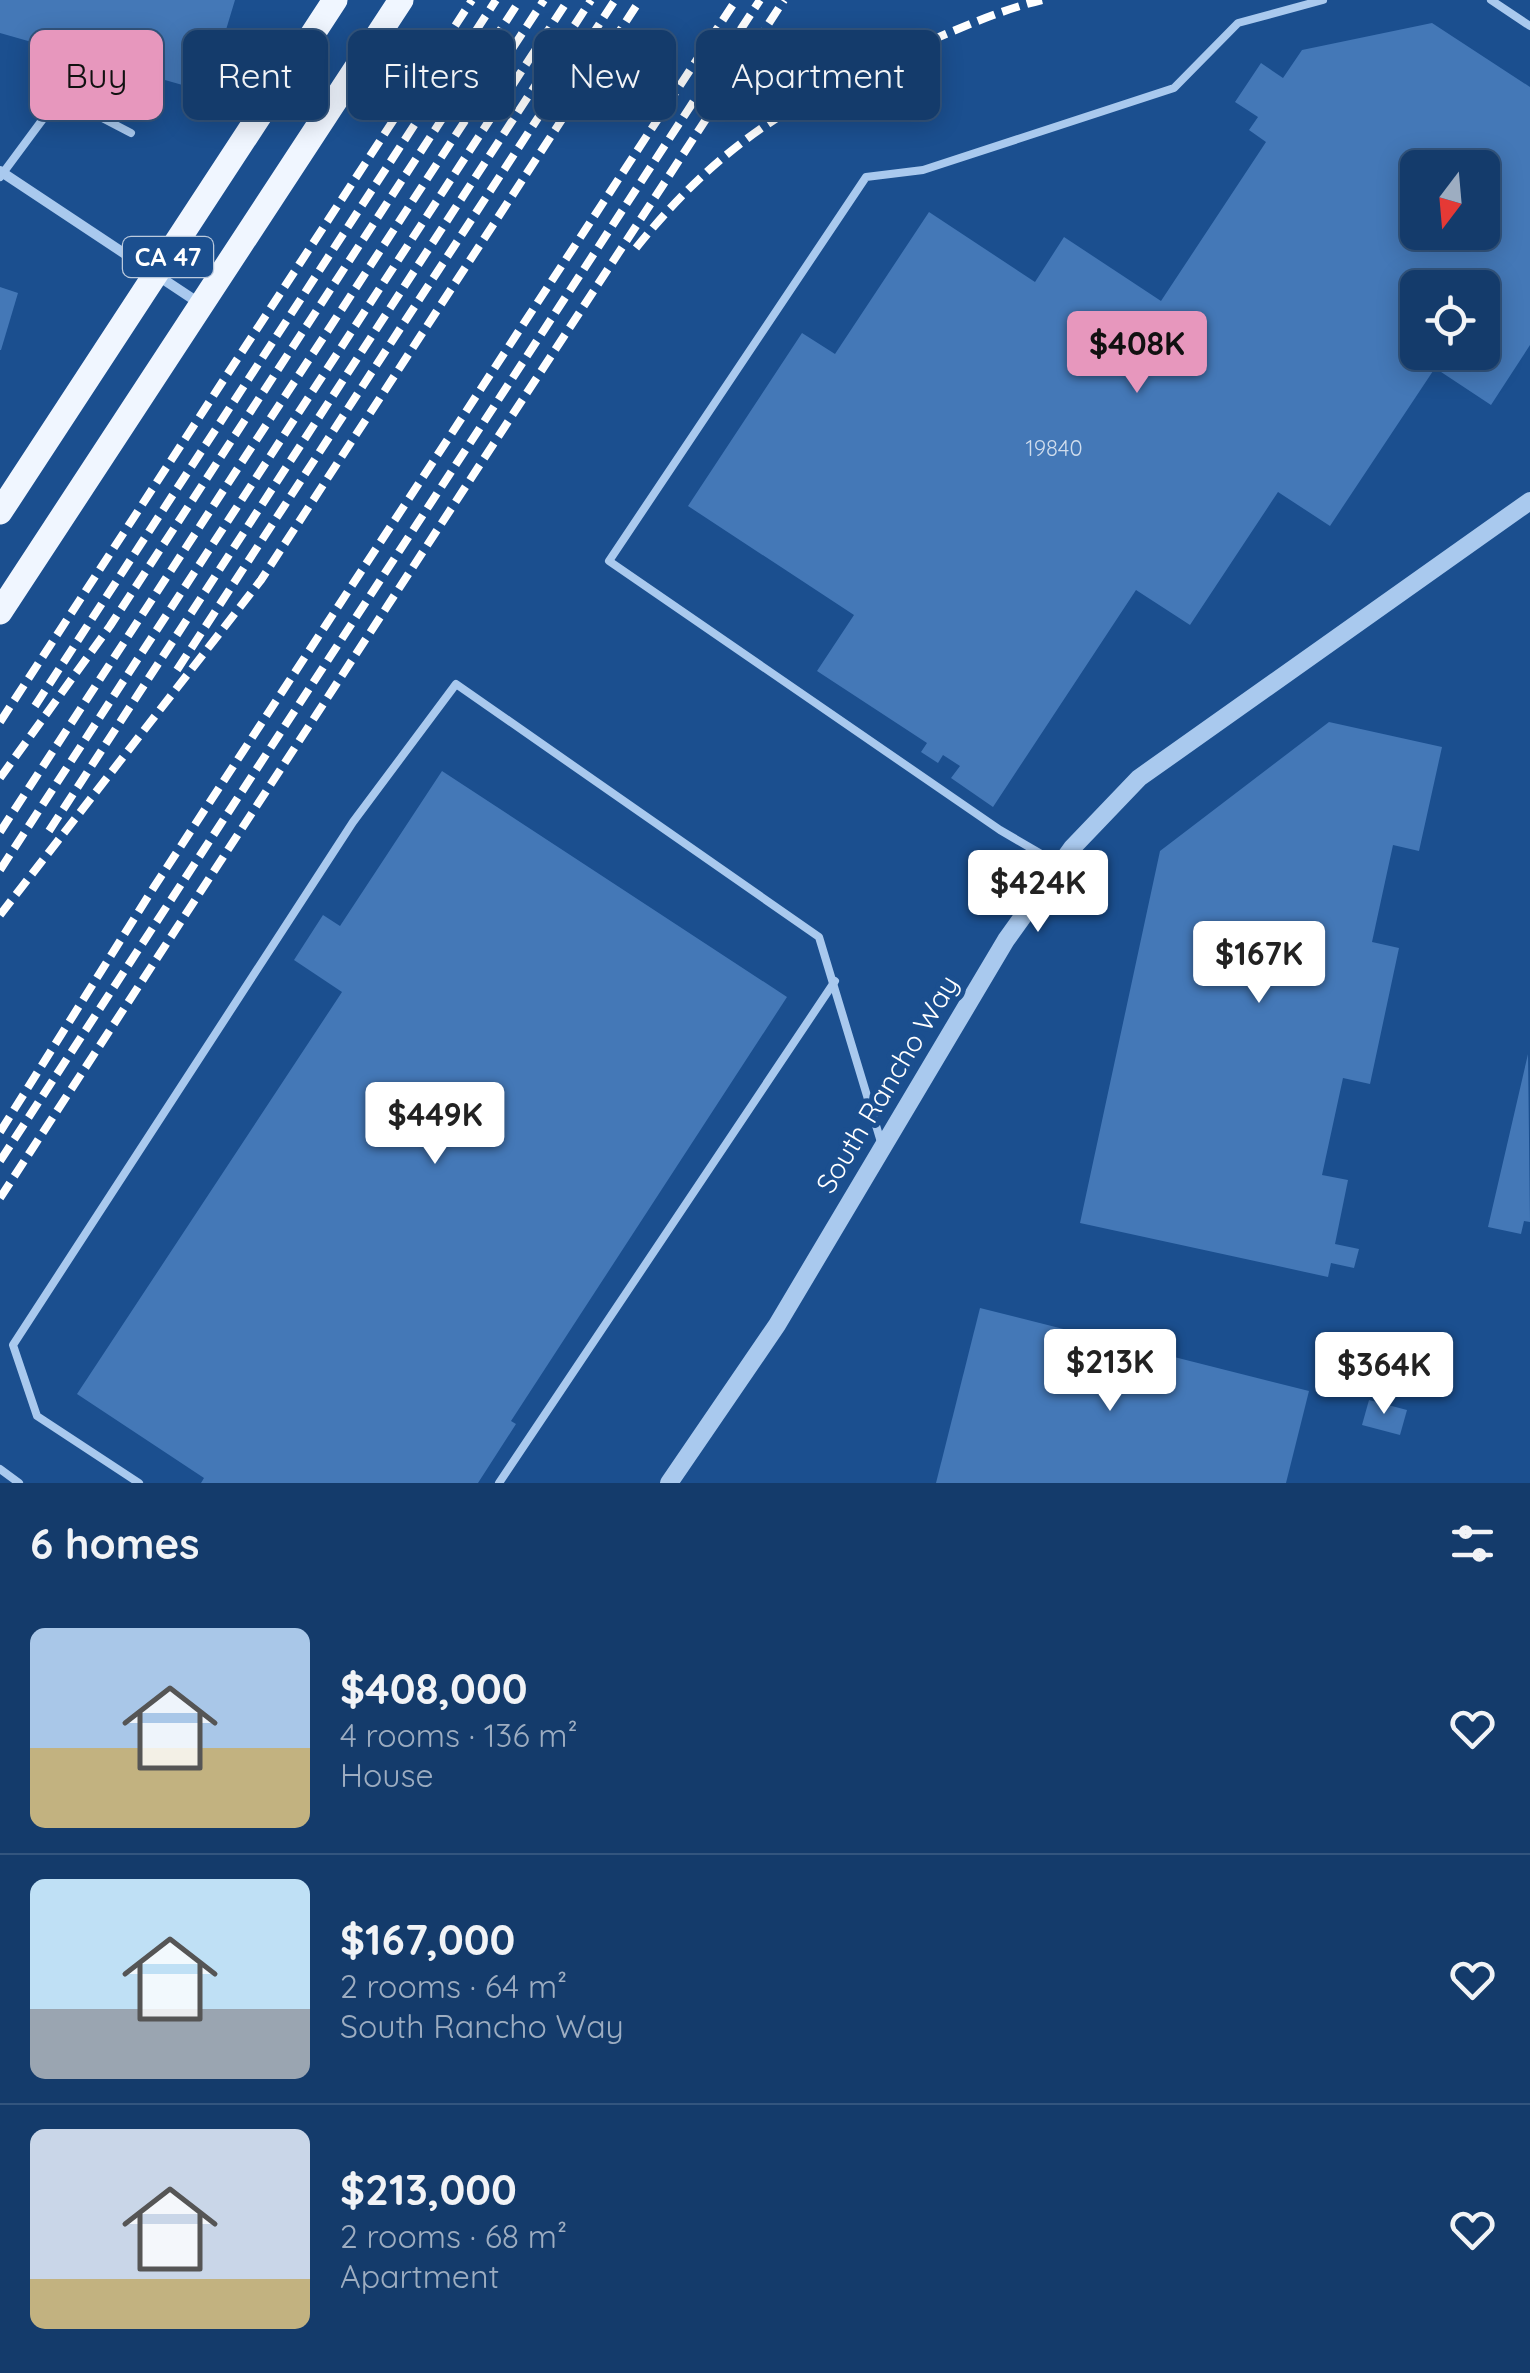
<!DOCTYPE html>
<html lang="en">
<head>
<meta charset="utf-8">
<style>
	body { margin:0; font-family:Quicksand,sans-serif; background:#214673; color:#f1f3f6; height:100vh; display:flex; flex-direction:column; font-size:38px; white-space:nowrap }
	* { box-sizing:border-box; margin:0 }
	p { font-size:32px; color:#9dadc1 }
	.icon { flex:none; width:55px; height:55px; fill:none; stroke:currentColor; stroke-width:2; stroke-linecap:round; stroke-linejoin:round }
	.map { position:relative; height:1483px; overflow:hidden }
	.sheet { display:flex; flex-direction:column; background:#143b6b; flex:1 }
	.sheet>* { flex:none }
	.banner { position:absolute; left:30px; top:30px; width:1000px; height:90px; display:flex; gap:20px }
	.needle { width:65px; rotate:196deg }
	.tools { position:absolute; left:1400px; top:150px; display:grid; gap:20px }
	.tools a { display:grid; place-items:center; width:100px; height:100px; border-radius:15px; background:#143b6b; box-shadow:0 5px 25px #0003,0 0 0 2px #33557e; font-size:50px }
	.price { position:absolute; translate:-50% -85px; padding:0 22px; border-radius:10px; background:#fff; color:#222; font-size:32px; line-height:65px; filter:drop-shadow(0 2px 5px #0008) }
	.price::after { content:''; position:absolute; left:50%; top:60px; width:30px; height:22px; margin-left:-15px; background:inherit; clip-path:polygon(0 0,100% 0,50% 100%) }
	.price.current { background:#e797bd; color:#111 }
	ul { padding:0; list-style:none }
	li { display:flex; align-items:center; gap:30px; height:250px; padding:0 30px }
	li+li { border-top:2px solid #33557e }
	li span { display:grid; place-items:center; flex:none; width:280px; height:200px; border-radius:15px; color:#555 }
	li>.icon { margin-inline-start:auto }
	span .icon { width:120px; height:120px; fill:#fffc; stroke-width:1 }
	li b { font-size:42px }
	h2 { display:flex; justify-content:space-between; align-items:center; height:120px; padding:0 30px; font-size:42px }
	.tag { padding:0 35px; border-radius:15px; background:#143b6b; box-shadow:0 5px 25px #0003,0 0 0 2px #33557e; font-size:35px; line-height:90px }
	.tag.current { background:#e797bd; color:#111 }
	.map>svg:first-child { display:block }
	.building { fill:#4478b7; fill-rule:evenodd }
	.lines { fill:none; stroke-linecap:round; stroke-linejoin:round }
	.service { stroke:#a9c9ee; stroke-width:8 }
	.minor { stroke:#a9c9ee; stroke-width:10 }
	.tertiary { stroke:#a9c9ee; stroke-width:18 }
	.primary { stroke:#f0f6ff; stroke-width:25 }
	.rail { stroke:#fff; stroke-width:8; stroke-dasharray:18 8; stroke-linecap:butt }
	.labels { text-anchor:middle; stroke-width:10; stroke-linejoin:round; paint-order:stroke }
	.number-label { font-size:22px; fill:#d0dded }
	.shield { fill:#1b4f8f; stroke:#bbcadd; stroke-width:2.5 }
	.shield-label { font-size:25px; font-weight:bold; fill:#fff }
	.street-label { font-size:28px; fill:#fff; stroke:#1b4f8f }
</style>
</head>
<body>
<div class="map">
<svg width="1530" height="1483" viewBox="0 0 1530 1483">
	<rect width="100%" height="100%" fill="#1b4f8f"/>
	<!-- building -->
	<g class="building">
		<polygon points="0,0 235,0 222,43 207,39 193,88 0,33"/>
		<path d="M1432,23L1530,87V345L1491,405L1435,368L1330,526L1278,492L1190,625L1136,590L993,807L951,778L960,766L943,755L938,763L921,752L927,743L817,671L854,615L688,506L802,333L835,354L929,212L1035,282L1064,237L1161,301L1266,142L1249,130L1258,117L1235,102L1261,63L1283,78L1302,50ZM1418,168H1482V232H1418ZM1418,288H1482V352H1418Z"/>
		<polygon points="0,287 18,293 1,350 0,350"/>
		<polygon points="1329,722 1442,747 1419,851 1393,845 1372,942 1399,948 1370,1084 1343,1078 1322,1175 1348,1180 1335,1244 1359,1249 1354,1268 1331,1263 1328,1277 1080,1223 1160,851"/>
		<polygon points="442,771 787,997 511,1421 516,1424 478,1483 201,1483 204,1478 77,1394 342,992 294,960 323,915 340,926"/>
		<polygon points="1528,1054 1530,1222 1524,1221 1521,1234 1488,1227"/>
		<polygon points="980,1308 1309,1391 1286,1483 936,1483"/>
		<polygon points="1369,1400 1407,1410 1400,1435 1362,1425"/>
	</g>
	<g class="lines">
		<!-- service -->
		<g class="service">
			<polyline points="1491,0 1530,26"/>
			<polyline points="0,177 60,96 131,133"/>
			<polyline points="1060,865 1000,830 609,561 866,177 923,170 1174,88 1238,23 1323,0"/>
			<polyline points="0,1469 19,1483"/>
			<polyline points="139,1483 37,1416 13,1345 353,822 456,684 819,937 881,1142"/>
			<polyline points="499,1483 835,981"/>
		</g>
		<!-- minor -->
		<polyline class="minor" points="0,171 199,303"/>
		<!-- tertiary -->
		<polyline class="tertiary" points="669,1483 777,1325 1006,940 1072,848 1139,778 1530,501"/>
		<!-- primary -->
		<g class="primary">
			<polyline points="0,512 335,0"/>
			<polyline points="0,612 401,0"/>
		</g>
		<!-- rail -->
		<g class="rail">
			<path d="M636,248C720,144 792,101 913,48C956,30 997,11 1042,0"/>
			<polyline points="177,670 615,0"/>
			<polyline points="35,706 496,0"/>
			<polyline points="0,722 472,0"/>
			<polyline points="0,778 110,626 520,0"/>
			<polyline points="49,831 591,0"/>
			<polyline points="0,832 544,0"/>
			<polyline points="0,870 568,0"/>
			<polyline points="0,915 261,580 640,0"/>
			<polyline points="0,1132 154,887 736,0"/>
			<polyline points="0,1161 760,0"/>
			<polyline points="0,1198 784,0"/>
		</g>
	</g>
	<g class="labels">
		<!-- number labels -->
		<g class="number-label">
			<text x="1054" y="456">19840</text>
		</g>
		<!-- shield labels -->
		<rect class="shield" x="123" y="237" width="90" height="40" rx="8"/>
		<g class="shield-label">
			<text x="168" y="266">CA 47</text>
		</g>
		<!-- street labels -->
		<g class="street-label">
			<text transform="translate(887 1084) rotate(-59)" y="10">South Rancho Way</text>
		</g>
	</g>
</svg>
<div class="tools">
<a><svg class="needle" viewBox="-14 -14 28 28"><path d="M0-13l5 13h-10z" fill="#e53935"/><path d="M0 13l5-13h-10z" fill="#9dadc1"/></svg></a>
<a><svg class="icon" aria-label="locate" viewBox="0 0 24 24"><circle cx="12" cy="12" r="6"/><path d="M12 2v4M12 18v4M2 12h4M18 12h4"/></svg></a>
</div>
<b class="price current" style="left:1137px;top:396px">$408K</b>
<b class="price" style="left:1038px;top:935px">$424K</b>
<b class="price" style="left:1259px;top:1006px">$167K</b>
<b class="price" style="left:435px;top:1167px">$449K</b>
<b class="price" style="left:1110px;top:1414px">$213K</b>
<b class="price" style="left:1384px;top:1417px">$364K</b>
<div class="banner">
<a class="tag current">Buy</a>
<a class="tag">Rent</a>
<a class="tag">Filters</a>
<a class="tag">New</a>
<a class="tag">Apartment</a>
</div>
</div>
<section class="sheet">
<h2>6 homes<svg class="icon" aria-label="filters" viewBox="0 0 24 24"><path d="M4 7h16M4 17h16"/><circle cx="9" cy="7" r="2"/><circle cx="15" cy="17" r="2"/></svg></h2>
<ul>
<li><span style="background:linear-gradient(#a9c7e8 60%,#c2b280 0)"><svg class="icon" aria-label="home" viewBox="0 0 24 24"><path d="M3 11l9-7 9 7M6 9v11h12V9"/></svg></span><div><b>$408,000</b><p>4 rooms · 136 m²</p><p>House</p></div><svg class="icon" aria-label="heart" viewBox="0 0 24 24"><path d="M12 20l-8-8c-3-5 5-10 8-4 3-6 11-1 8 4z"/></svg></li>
<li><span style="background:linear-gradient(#bfe0f5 65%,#9aa5b1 0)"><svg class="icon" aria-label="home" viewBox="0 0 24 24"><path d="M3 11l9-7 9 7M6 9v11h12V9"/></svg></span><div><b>$167,000</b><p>2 rooms · 64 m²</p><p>South Rancho Way</p></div><svg class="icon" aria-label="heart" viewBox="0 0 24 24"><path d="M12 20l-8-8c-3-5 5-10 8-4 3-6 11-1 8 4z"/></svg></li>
<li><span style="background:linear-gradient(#c9d6e8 75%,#c2b280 0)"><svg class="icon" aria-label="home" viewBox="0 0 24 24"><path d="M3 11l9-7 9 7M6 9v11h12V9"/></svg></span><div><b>$213,000</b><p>2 rooms · 68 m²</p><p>Apartment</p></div><svg class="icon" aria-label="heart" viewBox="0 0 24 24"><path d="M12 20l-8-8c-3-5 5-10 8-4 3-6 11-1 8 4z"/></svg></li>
</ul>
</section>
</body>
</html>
